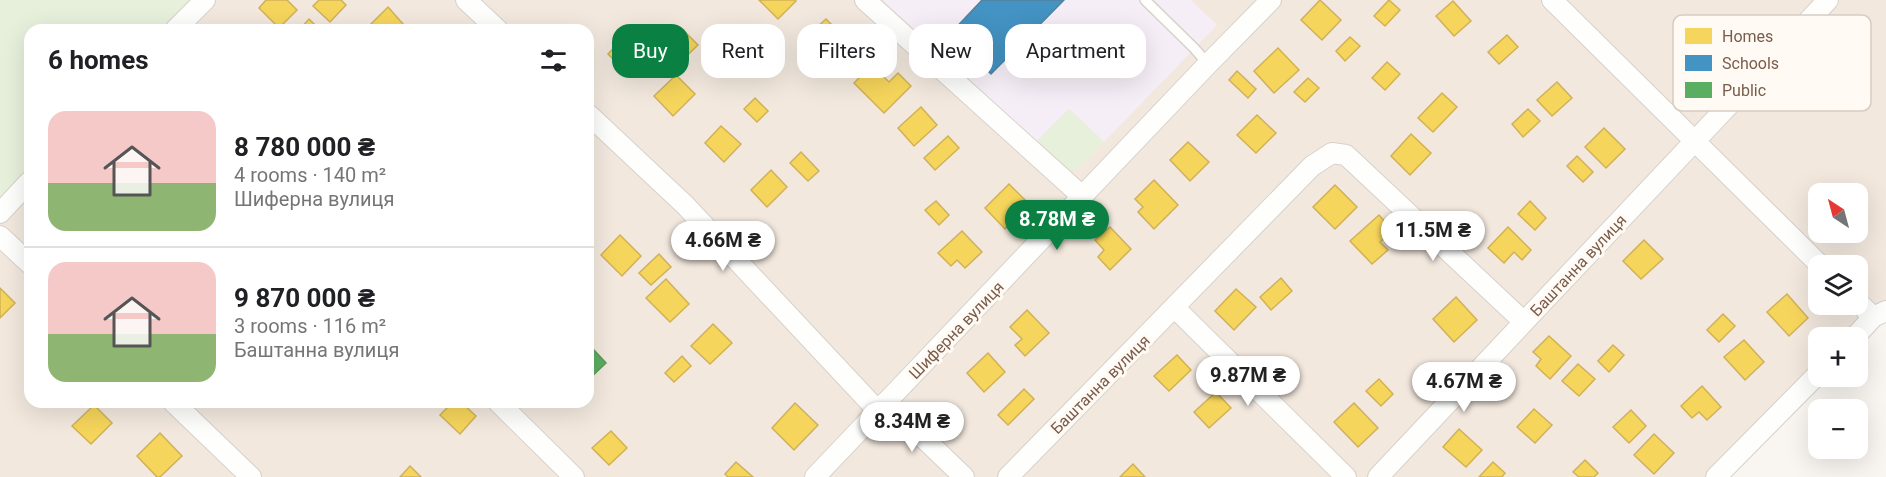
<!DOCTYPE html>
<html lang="en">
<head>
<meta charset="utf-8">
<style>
	body { margin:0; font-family:Roboto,sans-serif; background:#f2f2f2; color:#202124; height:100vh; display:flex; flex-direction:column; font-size:22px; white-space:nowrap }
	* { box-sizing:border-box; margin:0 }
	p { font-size:20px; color:#757577 }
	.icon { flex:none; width:33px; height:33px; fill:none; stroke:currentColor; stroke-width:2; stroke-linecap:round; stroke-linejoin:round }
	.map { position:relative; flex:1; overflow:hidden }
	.sheet { position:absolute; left:24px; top:24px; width:570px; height:384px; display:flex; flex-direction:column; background:#fff; border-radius:18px; box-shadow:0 6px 24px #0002 }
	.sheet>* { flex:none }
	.banner { position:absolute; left:612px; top:24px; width:570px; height:54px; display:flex; gap:12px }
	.needle { width:39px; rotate:324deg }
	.buttons { position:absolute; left:1808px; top:183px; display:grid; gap:12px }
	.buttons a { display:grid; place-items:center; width:60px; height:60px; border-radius:12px; background:#fff; box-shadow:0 6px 24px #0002; font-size:30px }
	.price { position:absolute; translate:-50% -51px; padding:0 14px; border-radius:21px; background:#fff; color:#222; font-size:20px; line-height:39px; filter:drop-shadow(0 2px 3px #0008) }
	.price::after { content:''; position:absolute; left:50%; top:36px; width:18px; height:14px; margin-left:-9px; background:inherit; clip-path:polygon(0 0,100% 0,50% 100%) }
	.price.active { background:#0b8043; color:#fff }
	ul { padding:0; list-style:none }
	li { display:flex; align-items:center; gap:18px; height:150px; padding:0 24px }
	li+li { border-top:2px solid #e0e0e0 }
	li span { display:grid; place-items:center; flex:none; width:168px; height:120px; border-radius:18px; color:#555 }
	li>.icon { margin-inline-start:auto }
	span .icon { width:72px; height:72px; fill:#fffc; stroke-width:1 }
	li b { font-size:26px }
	h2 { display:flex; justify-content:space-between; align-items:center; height:72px; padding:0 24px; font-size:26px }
	.chip { padding:0 21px; border-radius:18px; background:#fff; box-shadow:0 6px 24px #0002; font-size:21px; line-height:54px }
	.chip.active { background:#0b8043; color:#fff }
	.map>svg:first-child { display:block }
	.residential { fill:#f2e8de; fill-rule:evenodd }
	.education { fill:#f6eef6 }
	.green { fill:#e7f0db }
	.homes { fill:#f6d55c; stroke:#d1b158; stroke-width:1.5 }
	.schools { fill:#4393c3; stroke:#5482a0; stroke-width:1.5 }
	.public { fill:#5aae61; stroke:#64955b; stroke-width:1.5 }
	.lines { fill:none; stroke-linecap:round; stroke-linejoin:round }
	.lane-casing { stroke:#d7d1cb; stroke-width:12 }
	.street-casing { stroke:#d7d1cb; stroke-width:22 }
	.lane { stroke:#fefefd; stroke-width:9 }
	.street { stroke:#fefefd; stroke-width:20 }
	.labels { text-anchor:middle; stroke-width:6; stroke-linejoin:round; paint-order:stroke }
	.street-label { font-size:16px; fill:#7a5c4d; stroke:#fffaf3 }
	.key { fill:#fffaf3; stroke:#d7cbc1; stroke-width:1.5 }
	.key-label { font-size:16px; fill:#7a5c4d }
</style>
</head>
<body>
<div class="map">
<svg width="1886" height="477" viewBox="0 0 1886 477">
	<rect width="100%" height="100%" fill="#f9f5f0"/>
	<!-- residential -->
	<path class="residential" d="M205,0H1886V311L1854,337L1818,338V374L1716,477H0V213L30,181V402H588V30H175ZM1818,194H1857V232H1818ZM1818,266H1857V304H1818Z"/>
	<!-- education -->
	<polygon class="education" points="883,0 1191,0 1217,25 1104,142 1069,109 1035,143"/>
	<!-- green -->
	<g class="green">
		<polygon points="0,0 202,0 174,30 30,30 30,181 0,213"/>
		<path d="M1069,109L1104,142C1068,180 1072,179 1035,143Z"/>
	</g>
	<!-- homes -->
	<g class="homes">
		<polygon points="266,0 287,0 297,10 279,28 259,8"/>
		<polygon points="319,0 341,0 346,5 330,22 313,6"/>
		<polygon points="759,0 795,0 796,1 778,19"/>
		<polygon points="1320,0 1341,20 1322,40 1301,20"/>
		<polygon points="1389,0 1400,10 1385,26 1374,16"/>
		<polygon points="1453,1 1471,21 1454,36 1436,16"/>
		<polygon points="388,7 403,24 397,30 365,30"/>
		<polygon points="309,19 320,30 299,30"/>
		<polygon points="826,19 846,39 821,63 801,42"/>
		<polygon points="684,31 698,45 674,68 660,53"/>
		<polygon points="628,33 647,52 627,73 608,54"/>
		<polygon points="1507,35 1518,47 1499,64 1488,52"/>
		<polygon points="1350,37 1360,46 1345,61 1336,51"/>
		<polygon points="1278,48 1299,70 1274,93 1254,71"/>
		<polygon points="1387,62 1400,74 1385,90 1372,78"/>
		<polygon points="872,65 889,82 898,73 911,86 884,113 854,83"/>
		<polygon points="1237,71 1256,89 1248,98 1229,80"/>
		<polygon points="676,75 695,94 673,116 654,96"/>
		<polygon points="1308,78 1319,88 1305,102 1294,92"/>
		<polygon points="1557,82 1572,98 1552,116 1537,100"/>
		<polygon points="1442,93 1457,107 1433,132 1418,118"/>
		<polygon points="755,98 768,111 757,122 744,109"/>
		<polygon points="921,107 937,125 914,146 898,128"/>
		<polygon points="1528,109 1540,121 1523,137 1512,124"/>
		<polygon points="1257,115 1276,133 1256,153 1237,135"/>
		<polygon points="721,126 741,144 724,162 705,143"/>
		<polygon points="1604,128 1625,149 1606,168 1585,147"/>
		<polygon points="1411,134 1431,153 1410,175 1391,156"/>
		<polygon points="948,136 959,148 935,170 924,158"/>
		<polygon points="1188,142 1209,162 1190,181 1170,160"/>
		<polygon points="801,152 819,171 808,181 790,163"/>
		<polygon points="1577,156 1593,172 1583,182 1567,166"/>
		<polygon points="771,170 787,187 767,207 751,190"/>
		<polygon points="1154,180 1178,205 1154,229 1138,212 1143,207 1135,199"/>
		<polygon points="1009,184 1030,205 1005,229 985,208"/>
		<polygon points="1335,185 1357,207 1335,229 1313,207"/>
		<polygon points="936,201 949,215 939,225 925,210"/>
		<polygon points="1530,201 1546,218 1535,230 1518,214"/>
		<polygon points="1379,215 1393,231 1380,242 1388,250 1372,264 1350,241"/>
		<polygon points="1110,227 1131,249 1110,270 1098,257 1104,250 1095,240"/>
		<polygon points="1508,227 1531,250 1522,260 1514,252 1504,263 1488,248"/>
		<polygon points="962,231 982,252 965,268 957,260 951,266 938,253"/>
		<polygon points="620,235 641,256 622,276 601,255"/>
		<polygon points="1644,240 1663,259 1641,279 1623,261"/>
		<polygon points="659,254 671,267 651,285 639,273"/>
		<polygon points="1281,278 1292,291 1271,310 1260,297"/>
		<polygon points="666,279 689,304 670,322 646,298"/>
		<polygon points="0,288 15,303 0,318"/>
		<polygon points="1236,289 1256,307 1234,330 1215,311"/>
		<polygon points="1787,294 1808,318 1789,336 1767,312"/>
		<polygon points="1456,297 1477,320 1454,342 1433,319"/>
		<polygon points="1027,310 1049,333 1025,356 1015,345 1022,339 1010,327"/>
		<polygon points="1723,314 1735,326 1719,342 1707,330"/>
		<polygon points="713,324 732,343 710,364 691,346"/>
		<polygon points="1549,336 1571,356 1550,379 1536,366 1541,359 1533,352"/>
		<polygon points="1744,340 1764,362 1745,380 1724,357"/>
		<polygon points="1613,345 1624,355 1609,372 1598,361"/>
		<polygon points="988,353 1005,372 984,392 967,373"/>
		<polygon points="1177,355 1191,370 1169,391 1154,376"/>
		<polygon points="682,356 691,366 674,382 665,373"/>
		<polygon points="1578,364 1595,379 1579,396 1562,381"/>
		<polygon points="1379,379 1393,394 1381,406 1366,391"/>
		<polygon points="1702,386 1721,407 1707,420 1699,412 1692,418 1681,406"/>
		<polygon points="1024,389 1034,399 1008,425 998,415"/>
		<polygon points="1216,392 1231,408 1209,428 1194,412"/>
		<polygon points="453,402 461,402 476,416 460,434 440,415"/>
		<polygon points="795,403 818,425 794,450 772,428"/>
		<polygon points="1354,403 1378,428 1358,447 1334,422"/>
		<polygon points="94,405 112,423 91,444 72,426"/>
		<polygon points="1534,409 1552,425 1535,443 1517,427"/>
		<polygon points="1631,410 1646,426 1629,443 1613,427"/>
		<polygon points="1459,429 1482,450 1466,467 1443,447"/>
		<polygon points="611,431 627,448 609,465 592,448"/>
		<polygon points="160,433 182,456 160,477 157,477 137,456"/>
		<polygon points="1654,434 1674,453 1654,474 1634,455"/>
		<polygon points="1585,460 1598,473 1594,477 1579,477 1573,472"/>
		<polygon points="736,462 753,477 728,477 725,474"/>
		<polygon points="1493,462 1505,473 1502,477 1479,477"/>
		<polygon points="1133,464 1145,477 1120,477"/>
		<polygon points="410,466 421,477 400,477"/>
	</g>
	<!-- schools -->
	<polygon class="schools" points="982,0 1064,0 991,74 950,34"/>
	<!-- public -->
	<polygon class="public" points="594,350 606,363 588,380 588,356"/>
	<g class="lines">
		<defs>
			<polyline id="lane" points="1145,0 1194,48 1208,64"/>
			<g id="street">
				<polyline points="466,0 498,30"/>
				<polyline points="865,0 1083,197"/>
				<polyline points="1552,0 1821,266"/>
				<polyline points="175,30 205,0"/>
				<polyline points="588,114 685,205 878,411"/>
				<polyline points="0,213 30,181"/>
				<polyline points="0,236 30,264"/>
				<polyline points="1857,301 1873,317"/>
				<polyline points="1175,308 1346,477"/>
				<polyline points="1854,338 1873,317 1886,311"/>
				<polyline points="173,402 251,477"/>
				<polyline points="498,402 574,477"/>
				<polyline points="886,402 964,477"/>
				<polyline points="815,477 1208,64 1271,0"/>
				<polyline points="1008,477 1312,166 1332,153 1346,155 1524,322 1828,0"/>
				<polyline points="1378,477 1524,322"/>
				<polyline points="1716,477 1818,374"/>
			</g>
		</defs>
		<!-- lane casing -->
		<use href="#lane" class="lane-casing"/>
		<!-- street casing -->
		<use href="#street" class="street-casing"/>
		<!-- lane -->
		<use href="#lane" class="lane"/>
		<!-- street -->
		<use href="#street" class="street"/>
	</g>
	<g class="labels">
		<!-- street labels -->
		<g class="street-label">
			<text transform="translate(1578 265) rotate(-47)" y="6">Баштанна вулиця</text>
			<text transform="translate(956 330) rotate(-46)" y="6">Шиферна вулиця</text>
			<text transform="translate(1100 384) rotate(-45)" y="6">Баштанна вулиця</text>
		</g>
	</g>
	<!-- legend -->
	<rect x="1673" y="15" width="198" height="96" rx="9" class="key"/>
	<rect x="1685" y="28" width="27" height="16" fill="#f6d55c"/>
	<rect x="1685" y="55" width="27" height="16" fill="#4393c3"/>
	<rect x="1685" y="82" width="27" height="16" fill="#5aae61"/>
	<g class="key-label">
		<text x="1722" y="42">Homes</text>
		<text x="1722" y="69">Schools</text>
		<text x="1722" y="96">Public</text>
	</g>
</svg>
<div class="buttons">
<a><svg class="needle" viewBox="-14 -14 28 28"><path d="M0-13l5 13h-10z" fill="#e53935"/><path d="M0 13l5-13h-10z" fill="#757577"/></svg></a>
<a><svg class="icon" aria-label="layers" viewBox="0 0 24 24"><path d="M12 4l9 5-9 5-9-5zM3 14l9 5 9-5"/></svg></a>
<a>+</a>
<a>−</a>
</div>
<b class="price active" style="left:1057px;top:251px">8.78M ₴</b>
<b class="price" style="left:1433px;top:262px">11.5M ₴</b>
<b class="price" style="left:723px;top:272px">4.66M ₴</b>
<b class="price" style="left:1248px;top:407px">9.87M ₴</b>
<b class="price" style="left:1464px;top:413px">4.67M ₴</b>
<b class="price" style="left:912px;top:453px">8.34M ₴</b>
<div class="banner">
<a class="chip active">Buy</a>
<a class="chip">Rent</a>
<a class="chip">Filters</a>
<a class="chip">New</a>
<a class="chip">Apartment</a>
</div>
<section class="sheet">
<h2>6 homes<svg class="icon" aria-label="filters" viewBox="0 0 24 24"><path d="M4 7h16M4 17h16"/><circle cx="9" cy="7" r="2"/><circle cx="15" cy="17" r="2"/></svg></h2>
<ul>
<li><span style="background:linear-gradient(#f6c9c9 60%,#8fb573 0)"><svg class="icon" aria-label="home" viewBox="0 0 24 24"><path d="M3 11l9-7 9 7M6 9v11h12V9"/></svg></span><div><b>8 780 000 ₴</b><p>4 rooms · 140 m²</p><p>Шиферна вулиця</p></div></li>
<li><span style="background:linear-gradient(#f6c9c9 60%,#8fb573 0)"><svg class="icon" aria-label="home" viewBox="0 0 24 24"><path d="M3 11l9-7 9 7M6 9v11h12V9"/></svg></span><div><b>9 870 000 ₴</b><p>3 rooms · 116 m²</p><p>Баштанна вулиця</p></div></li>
</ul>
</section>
</div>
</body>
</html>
